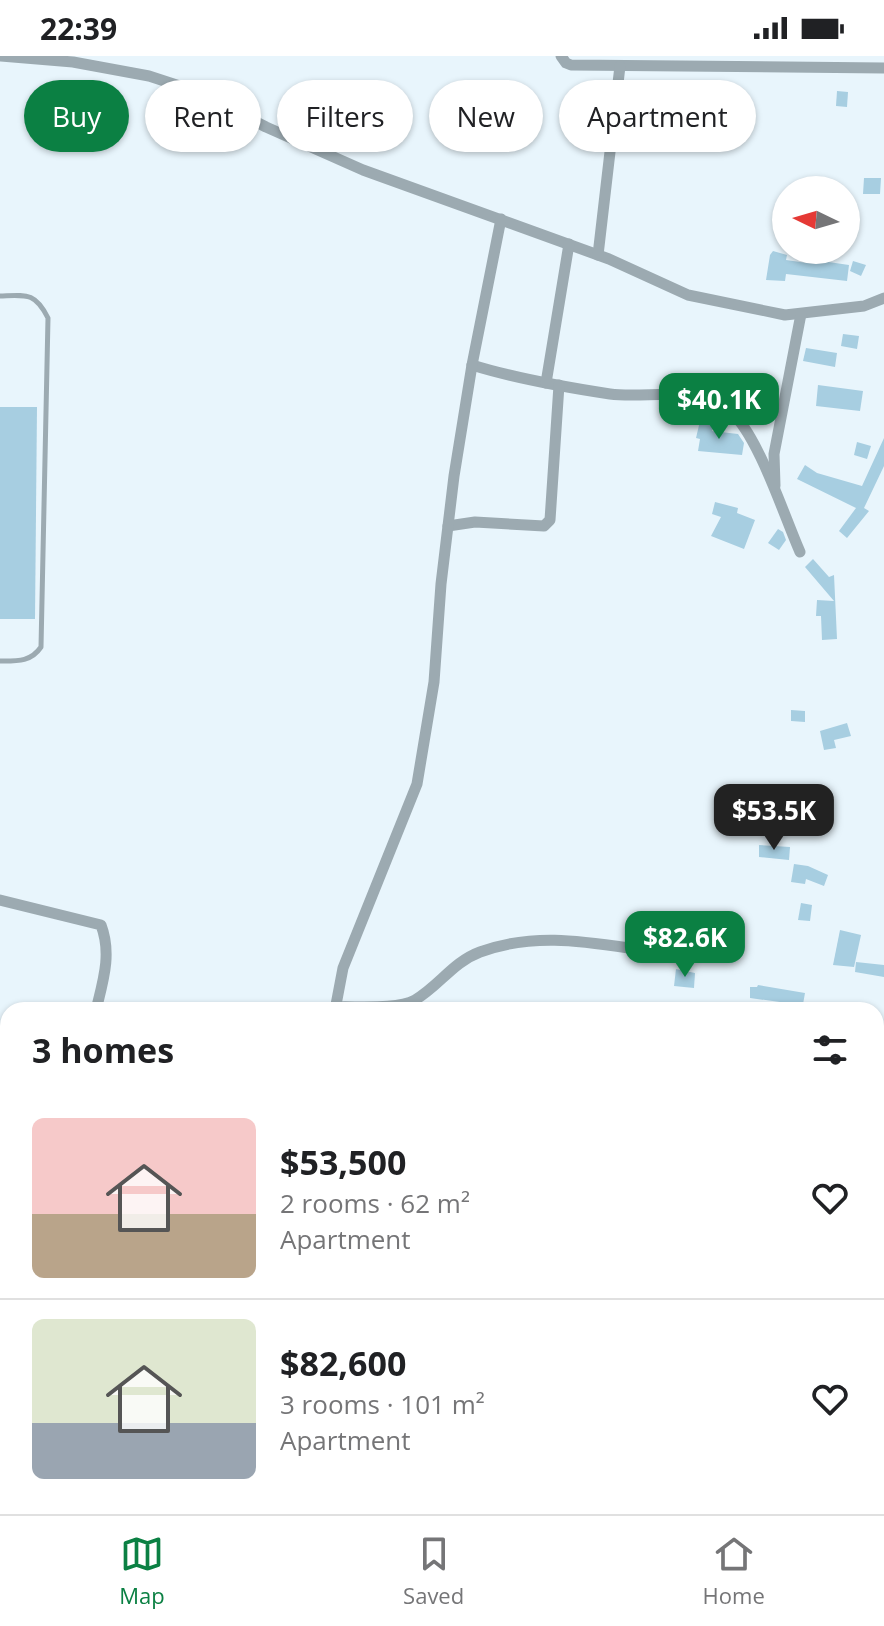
<!DOCTYPE html>
<html lang="en">
<head>
<meta charset="utf-8">
<style>
	body { margin:0; font-family:"Open Sans",sans-serif; background:#f6f6f6; color:#202124; height:100vh; display:flex; flex-direction:column; font-size:30px; white-space:nowrap }
	* { box-sizing:border-box; margin:0 }
	p { font-size:26px; color:#757577 }
	.icon { flex:none; width:44px; height:44px; fill:none; stroke:currentColor; stroke-width:2; stroke-linecap:round; stroke-linejoin:round }
	.map { position:relative; flex:1; overflow:hidden }
	.sheet { position:absolute; left:0px; top:946px; width:884px; height:512px; display:flex; flex-direction:column; background:#fff; border-radius:24px 24px 0 0; box-shadow:0 2px 6px #0004 }
	.sheet>* { flex:none }
	.banner { position:absolute; left:24px; top:24px; width:836px; height:72px; display:flex; gap:16px }
	.needle { width:52px; rotate:275deg }
	.controls { position:absolute; left:772px; top:120px; display:grid; gap:16px }
	.controls a { display:grid; place-items:center; width:88px; height:88px; border-radius:50%; background:#fff; box-shadow:0 2px 6px #0004; font-size:40px }
	.price { position:absolute; translate:-50% -68px; padding:0 18px; border-radius:16px; background:#0b8043; color:#fff; font-size:26px; line-height:52px; filter:drop-shadow(0 2px 4px #0008) }
	.price::after { content:''; position:absolute; left:50%; top:48px; width:24px; height:18px; margin-left:-12px; background:inherit; clip-path:polygon(0 0,100% 0,50% 100%) }
	.price.on { background:#222; color:#fff }
	ul { padding:0; list-style:none }
	li { display:flex; align-items:center; gap:24px; height:200px; padding:0 32px }
	li+li { border-top:2px solid #e0e0e0 }
	li span { display:grid; place-items:center; flex:none; width:224px; height:160px; border-radius:12px; color:#555 }
	li>.icon { margin-inline-start:auto }
	span .icon { width:96px; height:96px; fill:#fffc; stroke-width:1 }
	li b { font-size:34px }
	h2 { display:flex; justify-content:space-between; align-items:center; height:96px; padding:0 32px; font-size:34px }
	.tag { padding:0 28px; border-radius:36px; background:#fff; box-shadow:0 2px 6px #0004; font-size:28px; line-height:72px }
	.tag.on { background:#0b8043; color:#fff }
	.status { display:flex; justify-content:space-between; align-items:center; height:56px; padding:0 40px; background:#fff; direction:ltr }
	.status svg { height:22px; fill:currentColor }
	.menu { display:flex; justify-content:space-around; align-items:center; height:112px; border-top:2px solid #e0e0e0; background:#fff; font-size:22px; color:#757577 }
	.menu a { display:grid; justify-items:center; gap:4px }
	.menu .on { color:#0b8043 }
	.map>svg:first-child { display:block }
	.building { fill:#a7cee1 }
	.lines { fill:none; stroke-linecap:round; stroke-linejoin:round }
	.service { stroke:#9caab1; stroke-width:5 }
	.minor { stroke:#9caab1; stroke-width:11 }
</style>
</head>
<body>
<div class="status"><b>22:39</b><svg viewBox="0 0 49 12"><path d="M0 12V9h3v3zM5 12V6h3v6zM10 12V3h3v9zM15 12V0h3v12zM26 1h20v11H26zM47 4h2v5h-2z"/></svg></div>
<div class="map">
<svg width="884" height="1458" viewBox="0 0 884 1458">
	<rect width="100%" height="100%" fill="#e8f5fc"/>
	<!-- building -->
	<g class="building">
		<polygon points="837,35 848,36 847,51 836,50"/>
		<polygon points="864,122 881,122 880,138 863,138"/>
		<polygon points="773,195 787,199 786,204 807,207 808,203 849,209 847,225 786,218 785,225 766,224 770,199"/>
		<polygon points="853,205 866,209 861,220 850,215"/>
		<polygon points="843,278 859,280 857,293 841,290"/>
		<polygon points="806,292 837,297 835,311 803,305"/>
		<polygon points="818,329 863,335 860,355 816,350"/>
		<polygon points="0,351 37,351 35,563 0,563"/>
		<polygon points="700,365 714,369 712,375 738,378 744,387 742,399 698,395 700,383 696,382"/>
		<polygon points="884,382 884,410 864,452 869,455 847,482 839,475 856,452 797,423 805,409 817,417 862,430"/>
		<polygon points="857,386 871,390 867,403 854,399"/>
		<polygon points="715,446 738,452 737,457 755,464 744,493 711,480 721,461 712,458"/>
		<polygon points="778,473 783,476 786,484 779,494 768,487"/>
		<polygon points="813,503 829,521 834,519 837,583 822,584 821,560 816,560 817,544 834,545 805,511"/>
		<polygon points="791,654 805,655 805,666 791,665"/>
		<polygon points="847,667 851,680 834,684 836,692 824,694 820,675"/>
		<polygon points="784,735 799,737 797,755 782,753"/>
		<polygon points="759,789 790,791 789,804 759,801"/>
		<polygon points="794,808 808,810 828,819 824,830 806,823 805,828 791,826"/>
		<polygon points="801,847 812,849 810,865 798,864"/>
		<polygon points="840,874 861,879 854,911 833,909"/>
		<polygon points="701,891 716,894 714,905 699,902"/>
		<polygon points="856,906 884,909 884,921 855,916"/>
		<polygon points="676,913 695,917 694,932 674,930"/>
		<polygon points="758,929 805,937 802,954 786,954 787,947 750,942 750,931 757,931"/>
	</g>
	<g class="lines">
		<!-- service -->
		<path class="service" d="M0,240C26,239 35,236 48,262L41,591C31,606 17,605 0,605"/>
		<!-- minor -->
		<g class="minor">
			<polyline points="1,0 73,6 149,20 198,36 266,71 363,114 609,203 688,239 785,259 864,250 884,242"/>
			<polyline points="561,0 566,7 571,9 884,12"/>
			<polyline points="598,199 620,10"/>
			<path d="M472,309C517,323 564,331 610,338C648,343 698,328 730,355C758,378 784,460 800,496"/>
			<polyline points="546,327 569,188"/>
			<polyline points="775,430 774,398 801,258"/>
			<polyline points="448,470 475,466 544,470 550,464 559,329"/>
			<path d="M0,844L101,869C112,898 103,925 96,954"/>
			<path d="M335,951C356,950 397,954 415,944C439,930 453,906 480,896C540,874 596,888 657,896"/>
			<polyline points="335,954 343,912 417,728 434,626 441,528 454,420 472,309 501,163"/>
			<polyline points="0,1311 8,1311"/>
			<polyline points="876,1440 884,1443"/>
			<path d="M335,1450C375,1458 416,1451 456,1458"/>
			<polyline points="240,1458 242,1450"/>
			<polyline points="723,1458 744,1450"/>
		</g>
	</g>
</svg>
<div class="controls">
<a><svg class="needle" viewBox="-14 -14 28 28"><path d="M0-13l5 13h-10z" fill="#e53935"/><path d="M0 13l5-13h-10z" fill="#757577"/></svg></a>
</div>
<b class="price" style="left:719px;top:385px">$40.1K</b>
<b class="price on" style="left:774px;top:796px">$53.5K</b>
<b class="price" style="left:685px;top:923px">$82.6K</b>
<div class="banner">
<a class="tag on">Buy</a>
<a class="tag">Rent</a>
<a class="tag">Filters</a>
<a class="tag">New</a>
<a class="tag">Apartment</a>
</div>
<section class="sheet">
<h2>3 homes<svg class="icon" aria-label="filters" viewBox="0 0 24 24"><path d="M4 7h16M4 17h16"/><circle cx="9" cy="7" r="2"/><circle cx="15" cy="17" r="2"/></svg></h2>
<ul>
<li><span style="background:linear-gradient(#f6c9c9 60%,#b9a48a 0)"><svg class="icon" aria-label="home" viewBox="0 0 24 24"><path d="M3 11l9-7 9 7M6 9v11h12V9"/></svg></span><div><b>$53,500</b><p>2 rooms · 62 m²</p><p>Apartment</p></div><svg class="icon" aria-label="heart" viewBox="0 0 24 24"><path d="M12 20l-8-8c-3-5 5-10 8-4 3-6 11-1 8 4z"/></svg></li>
<li><span style="background:linear-gradient(#dfe7d0 65%,#9aa5b1 0)"><svg class="icon" aria-label="home" viewBox="0 0 24 24"><path d="M3 11l9-7 9 7M6 9v11h12V9"/></svg></span><div><b>$82,600</b><p>3 rooms · 101 m²</p><p>Apartment</p></div><svg class="icon" aria-label="heart" viewBox="0 0 24 24"><path d="M12 20l-8-8c-3-5 5-10 8-4 3-6 11-1 8 4z"/></svg></li>
</ul>
</section>
</div>
<nav class="menu">
<a class="on"><svg class="icon" aria-label="map" viewBox="0 0 24 24"><path d="M3 6l6-2 6 2 6-2v14l-6 2-6-2-6 2zM9 4v14M15 6v14"/></svg>Map</a>
<a><svg class="icon" aria-label="saved" viewBox="0 0 24 24"><path d="M7 4h10v16l-5-4-5 4z"/></svg>Saved</a>
<a><svg class="icon" aria-label="home" viewBox="0 0 24 24"><path d="M3 11l9-7 9 7M6 9v11h12V9"/></svg>Home</a>
</nav>
</body>
</html>
